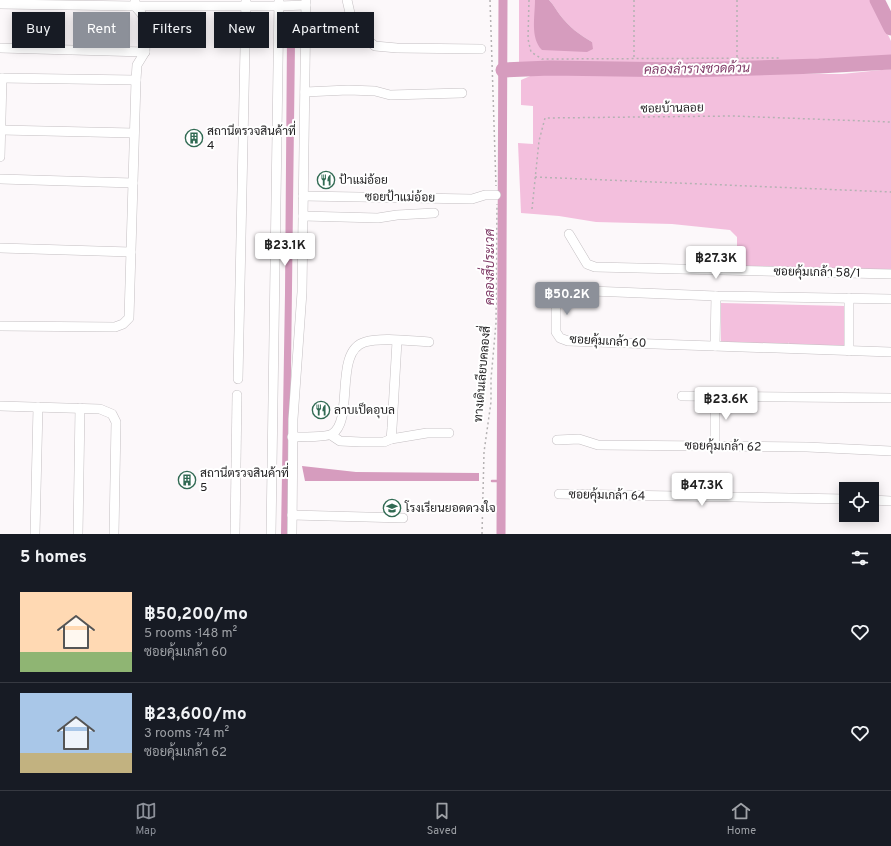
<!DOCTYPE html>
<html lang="en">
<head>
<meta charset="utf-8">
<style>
	body { margin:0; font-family:Overpass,Sarabun,sans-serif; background:#242831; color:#f1f3f6; height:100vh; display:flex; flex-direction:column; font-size:15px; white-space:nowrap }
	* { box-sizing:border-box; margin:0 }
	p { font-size:13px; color:#9ea1a6 }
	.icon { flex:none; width:22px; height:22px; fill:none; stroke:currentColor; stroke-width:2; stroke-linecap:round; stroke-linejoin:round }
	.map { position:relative; height:534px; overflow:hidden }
	.details { display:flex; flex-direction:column; background:#171b24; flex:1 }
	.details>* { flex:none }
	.hud { position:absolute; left:12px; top:12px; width:400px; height:36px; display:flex; gap:8px }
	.buttons { position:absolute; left:839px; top:482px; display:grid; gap:8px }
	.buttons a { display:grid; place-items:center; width:40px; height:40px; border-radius:0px; background:#171b24; box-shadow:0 2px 10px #0003; font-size:20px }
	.price { position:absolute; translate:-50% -34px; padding:0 9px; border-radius:4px; background:#fff; color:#222; font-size:13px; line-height:26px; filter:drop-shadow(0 1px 2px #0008) }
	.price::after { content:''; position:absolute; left:50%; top:24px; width:12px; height:9px; margin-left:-6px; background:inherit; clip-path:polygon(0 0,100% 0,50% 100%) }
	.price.active { background:#8c9099; color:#fff }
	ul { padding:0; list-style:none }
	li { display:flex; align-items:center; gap:12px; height:100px; padding:0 20px }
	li+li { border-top:1px solid #363941 }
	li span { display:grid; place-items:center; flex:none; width:112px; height:80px; border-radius:0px; color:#555 }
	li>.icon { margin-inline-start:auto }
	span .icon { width:48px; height:48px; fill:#fffc; stroke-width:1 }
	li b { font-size:17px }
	h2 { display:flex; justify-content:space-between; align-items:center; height:48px; padding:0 20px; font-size:17px }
	.pill { padding:0 14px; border-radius:0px; background:#171b24; box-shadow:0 2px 10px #0003; font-size:14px; line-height:36px }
	.pill.active { background:#8c9099; color:#fff }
	.menu { display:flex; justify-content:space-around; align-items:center; height:56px; border-top:1px solid #363941; background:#171b24; font-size:11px; color:#9ea1a6 }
	.menu a { display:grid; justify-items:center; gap:2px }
	.menu .active { color:#8c9099 }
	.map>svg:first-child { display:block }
	.green { fill:#f3bfdd }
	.water { fill:#d69cbe }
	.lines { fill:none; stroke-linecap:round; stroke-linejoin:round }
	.stream { stroke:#d69cbe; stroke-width:2.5 }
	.canal { stroke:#d69cbe; stroke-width:9 }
	.river { stroke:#d69cbe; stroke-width:15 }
	.minor-casing { stroke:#c4bfc2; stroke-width:10 }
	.path { stroke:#b5b2b3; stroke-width:1.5; stroke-dasharray:2 3; stroke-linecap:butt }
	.minor { stroke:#fff; stroke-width:9 }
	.labels { text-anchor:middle; stroke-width:4; stroke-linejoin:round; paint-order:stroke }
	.street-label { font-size:12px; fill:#201f20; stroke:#fff }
	.poi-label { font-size:12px; fill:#201f20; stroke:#fff; text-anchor:start }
	.water-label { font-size:13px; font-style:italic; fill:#7e3965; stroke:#fff }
</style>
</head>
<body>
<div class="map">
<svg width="891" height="534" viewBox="0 0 891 534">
	<rect width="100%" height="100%" fill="#fcf8fa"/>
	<!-- green -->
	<g class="green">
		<path d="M519,0H535V32L592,42C580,35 569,27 560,15C556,10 554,5 549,0H871L891,41V58L879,60L831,62L528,66L519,62Z"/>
		<polygon points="891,69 891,270 737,266 737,237 730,230 672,224 596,222 559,216 521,213 518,143 533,144 533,106 521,105 521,80 535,74 842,74"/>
		<polygon points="721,303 844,306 844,347 790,345 788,342 789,345 721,342"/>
	</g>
	<!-- water -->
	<g class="water">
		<path d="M535,0H549C554,5 556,10 560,15C569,27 580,35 592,42L593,49L587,52L542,50C530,38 535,16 535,0Z"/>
		<polygon points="291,35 295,35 295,42 289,534 281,534 285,293 287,37"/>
		<polygon points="302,466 356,472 479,473 479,481 305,481"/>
	</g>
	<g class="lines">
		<!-- stream -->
		<polyline class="stream" points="492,481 501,481"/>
		<!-- canal -->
		<polyline class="canal" points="501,534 503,0"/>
		<!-- river -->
		<g class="river">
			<polyline points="877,0 891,28"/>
			<polyline points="503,70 550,68 685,70 819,66 891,62"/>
		</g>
		<defs>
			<g id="minor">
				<polyline points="347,0 350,13 362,36 375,46 397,48 481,49"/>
				<polyline points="0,4 135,6 279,6 306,5"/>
				<polyline points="0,48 145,52"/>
				<polyline points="0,78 136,80"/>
				<polyline points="305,92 348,90 375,91 390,95 462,93"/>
				<polyline points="1,130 134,133"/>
				<polyline points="0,157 2,78"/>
				<polyline points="0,179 133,183"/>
				<polyline points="303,196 472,199 485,195 496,195"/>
				<polyline points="303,216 378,218 397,215 434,213"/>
				<polyline points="569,234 587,264 595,267 891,274"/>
				<polyline points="0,248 131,252"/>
				<polyline points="891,299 716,296 566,290 560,293 556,301 556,332 560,338 568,341 891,352"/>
				<polyline points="0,326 115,327 123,324 129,318 136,80 137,65 145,52 146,22 141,13 135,6 135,0"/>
				<polyline points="715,346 716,296"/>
				<polyline points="849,351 849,298"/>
				<polyline points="238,379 246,0"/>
				<polyline points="682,396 891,398"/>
				<polyline points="0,406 100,409 112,414 116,422 114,534"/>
				<polyline points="331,435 340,441 361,442 384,442 391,439 392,428 397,341"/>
				<path d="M292,437C300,437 327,437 332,434C355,420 333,351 365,342C381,337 411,341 429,342"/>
				<polyline points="391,439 427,433 449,433"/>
				<polyline points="557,440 579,439 598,445 807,447 891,451"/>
				<polyline points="715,446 715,396"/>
				<polyline points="559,494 846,499"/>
				<polyline points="872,500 891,501"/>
				<polyline points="292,515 403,518"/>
				<polyline points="35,534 38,407"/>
				<polyline points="78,534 80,408"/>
				<polyline points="235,534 237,395"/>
				<polyline points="271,534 279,0"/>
				<polyline points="292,534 293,419 302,292 306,0"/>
			</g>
		</defs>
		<!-- minor casing -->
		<use href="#minor" class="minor-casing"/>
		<!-- path -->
		<g class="path">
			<polyline points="490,0 496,186"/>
			<polyline points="529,0 528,39 531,52 542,59 779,58"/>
			<polyline points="634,0 634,58"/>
			<polyline points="737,0 737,58"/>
			<polyline points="535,177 891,192"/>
			<polyline points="532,209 539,141 545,118 733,116 891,122"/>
			<polyline points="482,534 484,452 491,402 491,379 496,323 497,204"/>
		</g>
		<!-- minor -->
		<use href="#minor" class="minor"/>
	</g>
	<!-- icons -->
	<defs>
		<symbol id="building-ring" viewBox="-11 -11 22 22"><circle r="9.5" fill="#fff" stroke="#316a53" stroke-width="1.5"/><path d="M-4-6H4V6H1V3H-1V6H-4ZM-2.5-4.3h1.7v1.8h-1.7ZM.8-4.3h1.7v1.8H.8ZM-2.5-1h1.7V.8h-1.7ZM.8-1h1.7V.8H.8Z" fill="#316a53"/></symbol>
		<symbol id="restaurant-ring" viewBox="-11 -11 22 22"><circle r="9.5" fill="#fff" stroke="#316a53" stroke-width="1.5"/><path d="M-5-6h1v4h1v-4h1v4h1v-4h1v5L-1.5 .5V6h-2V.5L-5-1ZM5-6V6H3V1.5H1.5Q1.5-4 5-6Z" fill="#316a53"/></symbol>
		<symbol id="school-ring" viewBox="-11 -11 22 22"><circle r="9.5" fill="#fff" stroke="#316a53" stroke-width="1.5"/><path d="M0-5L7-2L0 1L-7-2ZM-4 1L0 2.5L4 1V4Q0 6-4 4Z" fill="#316a53"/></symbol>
	</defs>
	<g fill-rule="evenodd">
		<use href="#building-ring" x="184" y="128" width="20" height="20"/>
		<use href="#restaurant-ring" x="316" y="170" width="20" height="20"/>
		<use href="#restaurant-ring" x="311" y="400" width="20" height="20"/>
		<use href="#building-ring" x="177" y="470" width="20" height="20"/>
		<use href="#school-ring" x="382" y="498" width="20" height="20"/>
	</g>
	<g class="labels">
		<!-- street labels -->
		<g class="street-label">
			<text transform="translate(672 108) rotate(-1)" y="4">ซอยบ้านลอย</text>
			<text transform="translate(400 197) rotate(1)" y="4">ซอยป้าแม่อ้อย</text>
			<text transform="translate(817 272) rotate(1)" y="4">ซอยคุ้มเกล้า 58/1</text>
			<text transform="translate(608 341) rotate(3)" y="4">ซอยคุ้มเกล้า 60</text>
			<text transform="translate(482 374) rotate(-85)" y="4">ทางเดินเลียบคลองสี่</text>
			<text transform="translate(723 446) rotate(1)" y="4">ซอยคุ้มเกล้า 62</text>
			<text transform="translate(607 495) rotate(1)" y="4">ซอยคุ้มเกล้า 64</text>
		</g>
		<!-- poi labels -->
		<g class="poi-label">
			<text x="207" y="135">สถานีตรวจสินค้าที่<tspan x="207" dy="14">4</tspan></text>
			<text x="339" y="184">ป้าแม่อ้อย</text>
			<text x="334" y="414">ลาบเป็ดอุบล</text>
			<text x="200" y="477">สถานีตรวจสินค้าที่<tspan x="200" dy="14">5</tspan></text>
			<text x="405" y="512">โรงเรียนยอดดวงใจ</text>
		</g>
		<!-- water labels -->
		<g class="water-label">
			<text transform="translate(697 68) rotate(-1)" y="5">คลองลำรางชวดด้วน</text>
			<text transform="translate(489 267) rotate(-90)" y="5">คลองสี่ประเวศ</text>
		</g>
	</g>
</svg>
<div class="buttons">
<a><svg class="icon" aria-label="locate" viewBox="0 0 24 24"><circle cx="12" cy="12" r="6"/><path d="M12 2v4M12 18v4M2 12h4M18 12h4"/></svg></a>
</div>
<b class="price" style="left:285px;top:267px">฿23.1K</b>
<b class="price" style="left:716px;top:280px">฿27.3K</b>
<b class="price active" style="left:567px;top:316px">฿50.2K</b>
<b class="price" style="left:726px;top:421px">฿23.6K</b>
<b class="price" style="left:702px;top:507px">฿47.3K</b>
<div class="hud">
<a class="pill">Buy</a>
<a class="pill active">Rent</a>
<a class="pill">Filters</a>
<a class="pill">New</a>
<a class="pill">Apartment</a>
</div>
</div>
<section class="details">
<h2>5 homes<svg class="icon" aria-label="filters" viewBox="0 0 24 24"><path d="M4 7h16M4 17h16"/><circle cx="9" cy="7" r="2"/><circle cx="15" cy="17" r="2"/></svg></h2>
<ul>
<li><span style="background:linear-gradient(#ffd9b3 75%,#8fb573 0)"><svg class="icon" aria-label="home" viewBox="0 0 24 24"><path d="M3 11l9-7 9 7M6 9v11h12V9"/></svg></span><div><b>฿50,200/mo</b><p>5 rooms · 148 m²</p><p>ซอยคุ้มเกล้า 60</p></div><svg class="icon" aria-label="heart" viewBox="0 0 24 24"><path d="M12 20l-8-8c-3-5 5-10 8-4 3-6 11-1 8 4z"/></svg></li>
<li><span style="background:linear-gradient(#a9c7e8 75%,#c2b280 0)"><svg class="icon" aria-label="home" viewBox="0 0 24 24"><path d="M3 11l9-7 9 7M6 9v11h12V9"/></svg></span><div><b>฿23,600/mo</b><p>3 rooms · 74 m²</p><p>ซอยคุ้มเกล้า 62</p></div><svg class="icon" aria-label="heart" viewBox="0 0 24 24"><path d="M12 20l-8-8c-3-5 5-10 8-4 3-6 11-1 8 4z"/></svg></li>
</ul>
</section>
<nav class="menu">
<a class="active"><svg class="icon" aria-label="map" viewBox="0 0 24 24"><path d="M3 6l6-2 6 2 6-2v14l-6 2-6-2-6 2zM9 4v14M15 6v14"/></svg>Map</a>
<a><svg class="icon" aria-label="saved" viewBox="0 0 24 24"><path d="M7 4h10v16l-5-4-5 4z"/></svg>Saved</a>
<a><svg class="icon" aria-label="home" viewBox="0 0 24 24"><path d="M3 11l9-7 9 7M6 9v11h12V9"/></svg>Home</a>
</nav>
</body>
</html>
